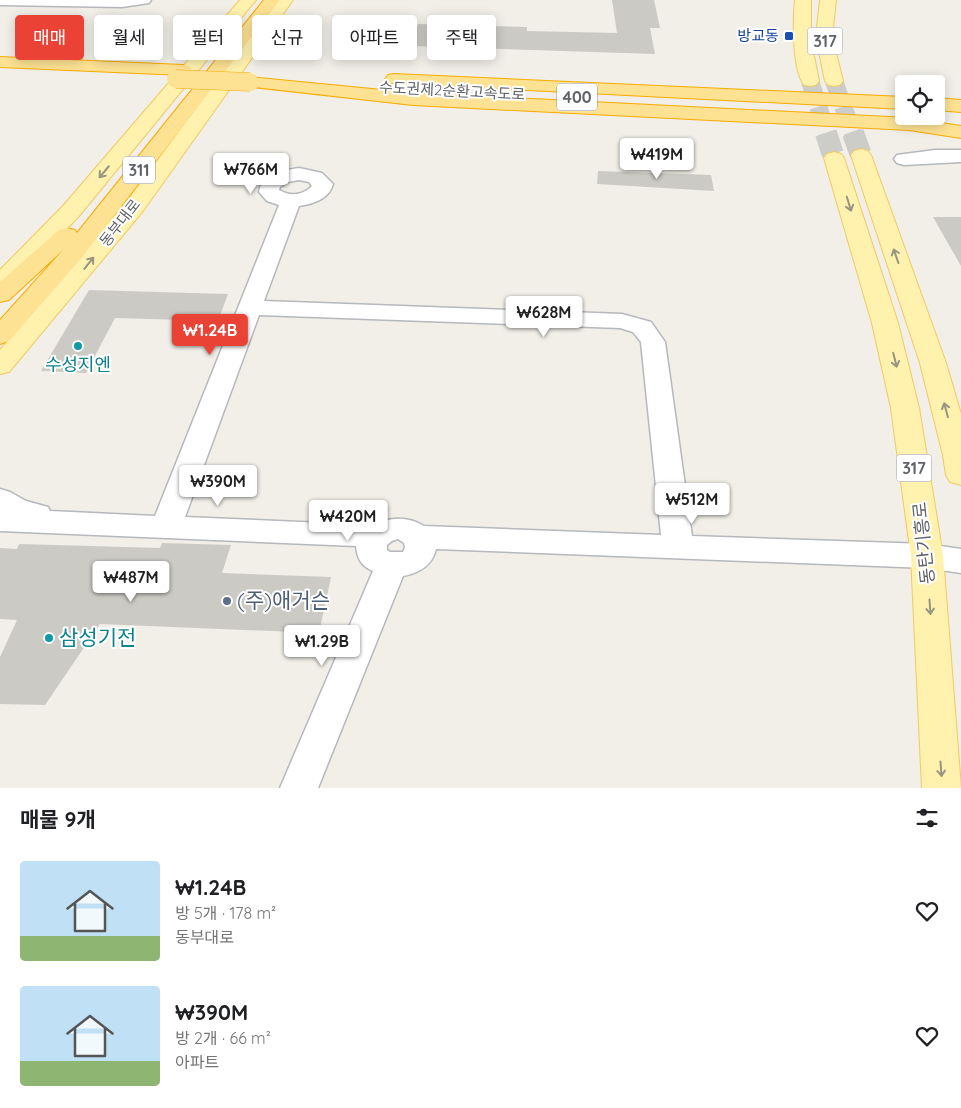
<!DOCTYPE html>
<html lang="ko">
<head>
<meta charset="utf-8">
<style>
	body { margin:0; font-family:Quicksand,"Noto Sans KR",sans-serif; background:#f2f2f2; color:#202124; height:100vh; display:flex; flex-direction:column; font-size:19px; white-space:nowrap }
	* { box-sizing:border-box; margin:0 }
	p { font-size:16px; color:#757577 }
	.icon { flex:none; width:28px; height:28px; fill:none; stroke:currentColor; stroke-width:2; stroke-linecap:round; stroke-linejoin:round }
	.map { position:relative; height:788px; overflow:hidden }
	.details { display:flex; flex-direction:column; background:#fff; flex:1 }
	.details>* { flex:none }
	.hud { position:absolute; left:15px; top:15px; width:500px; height:45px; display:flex; gap:10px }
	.controls { position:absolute; left:895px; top:75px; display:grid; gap:10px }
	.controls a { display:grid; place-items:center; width:50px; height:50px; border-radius:5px; background:#fff; box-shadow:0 2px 12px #0003; font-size:25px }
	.price { position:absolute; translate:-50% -42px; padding:0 11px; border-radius:5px; background:#fff; color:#222; font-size:16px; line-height:32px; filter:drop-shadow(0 1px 2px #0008) }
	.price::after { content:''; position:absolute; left:50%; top:30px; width:15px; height:11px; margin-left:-8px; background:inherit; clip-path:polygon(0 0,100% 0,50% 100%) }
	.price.active { background:#ea4335; color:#fff }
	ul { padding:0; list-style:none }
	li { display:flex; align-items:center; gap:15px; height:125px; padding:0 20px }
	li span { display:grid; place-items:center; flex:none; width:140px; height:100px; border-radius:5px; color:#555 }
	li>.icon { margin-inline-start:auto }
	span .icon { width:60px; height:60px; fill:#fffc; stroke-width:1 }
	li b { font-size:21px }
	h2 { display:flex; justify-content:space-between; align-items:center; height:60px; padding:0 20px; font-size:21px }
	.chip { padding:0 18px; border-radius:5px; background:#fff; box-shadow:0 2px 12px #0003; font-size:18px; line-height:45px }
	.chip.active { background:#ea4335; color:#fff }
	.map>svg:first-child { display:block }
	.building { fill:#cccac5 }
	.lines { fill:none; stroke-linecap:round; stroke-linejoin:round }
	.major-tunnel-far1 { stroke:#ccccc8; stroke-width:18; stroke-dasharray:18 9; stroke-linecap:butt }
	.major-tunnel { stroke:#ccccc8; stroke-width:22; stroke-dasharray:22 11; stroke-linecap:butt }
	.minor-casing { stroke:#b5b8bc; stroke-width:3 }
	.major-casing { stroke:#f2c960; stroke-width:2 }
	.highway-casing { stroke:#f9ab00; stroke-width:2 }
	.minor { fill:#fff; fill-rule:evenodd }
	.major { fill:#fff2af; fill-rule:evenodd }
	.highway { fill:#fde293; fill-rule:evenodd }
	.highway-bridge-casing { stroke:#f9ab00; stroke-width:19; stroke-linecap:butt }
	.highway-bridge { stroke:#fde293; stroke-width:18 }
	.oneway { stroke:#979581 }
	.transit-dot { fill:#1a4fb4; stroke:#fff; stroke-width:2 }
	.culture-dot { fill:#0f9aa8; stroke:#fff; stroke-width:2 }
	.service-dot { fill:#5c6f8a; stroke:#fff; stroke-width:2 }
	.labels { text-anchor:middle; stroke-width:4; stroke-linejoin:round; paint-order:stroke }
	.far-transit-label { font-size:15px; fill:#164399; stroke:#fff; text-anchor:end }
	.far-street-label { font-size:15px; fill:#5f6368; stroke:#fff }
	.shield { fill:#fff; stroke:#8f9295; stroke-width:1 }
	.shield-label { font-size:16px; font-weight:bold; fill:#5f6368 }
	.culture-label { font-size:18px; fill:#0d838f; stroke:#fff }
	.street-label { font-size:18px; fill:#5f6368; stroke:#fff }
	.near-service-label { font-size:21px; fill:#4e5e75; stroke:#fff; text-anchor:start }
	.near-culture-label { font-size:21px; fill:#0d838f; stroke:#fff; text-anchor:start }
</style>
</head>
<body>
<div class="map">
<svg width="961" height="788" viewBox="0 0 961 788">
	<rect width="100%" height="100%" fill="#f1efe8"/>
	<!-- building -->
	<g class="building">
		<polygon points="612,0 654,0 660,28 650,28 655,54 412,46 418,24 527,27 527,31 617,33"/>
		<polygon points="598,171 711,175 714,191 597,184"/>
		<polygon points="933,217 961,217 961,266"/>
		<polygon points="89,290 228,294 218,321 115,318 86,373 41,371"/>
		<polygon points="162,543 231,545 222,573 331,577 319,633 100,624 45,705 0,704 0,657 17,620 0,619 0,548 17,549 19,544 160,548"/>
	</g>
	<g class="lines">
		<!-- major-tunnel-far1 -->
		<g class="major-tunnel-far1">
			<polyline points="810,81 827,134"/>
			<polyline points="834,81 853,134"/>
		</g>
		<!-- major-tunnel -->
		<g class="major-tunnel">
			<polyline points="826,133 834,158"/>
			<polyline points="853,133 861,155"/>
		</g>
		<defs>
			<g id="minor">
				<polygon points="0,0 151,0 149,3 122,7 0,5"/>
				<polygon points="935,150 961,150 961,162 904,165 897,163 894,159 897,155"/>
				<path d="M299,168L322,173L333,184C329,199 313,204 299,206L264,301L622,314L651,322L665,342L692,536L927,544L961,549V573L927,568L436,549C432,566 419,573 403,576L318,788H280L373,571C361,566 357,558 356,546L0,531V489L10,492L26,501L48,507L50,511L155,516L279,205L267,201L259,192C262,172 282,171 299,168ZM299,180L309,182L312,186C303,195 291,197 279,190L280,187L288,182ZM259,315L620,328L633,332L641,342L661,535L424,526C406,515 389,518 371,525L185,517ZM398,539L404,543L405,547L403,552H390L387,550V545L392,541Z"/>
			</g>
			<g id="major">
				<polygon points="240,0 256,0 79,216 9,289 0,291 0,270 63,206"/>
				<polygon points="277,0 293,0 143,211 9,372 0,374 0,350 127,201"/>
				<path d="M795,0H811V41L819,81L816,85L810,86L804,85C792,68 793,20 795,0Z"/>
				<polygon points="820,0 836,0 832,37 843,81 840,85 834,86 828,85 825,81 816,37"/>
				<polygon points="861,149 868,151 871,155 946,363 961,414 961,485 950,482 946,475 943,455 920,363 851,155 854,151"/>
				<polygon points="834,152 841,154 844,158 898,323 919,408 943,556 961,788 922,788 911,556 891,408 872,323 824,158 827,154"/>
			</g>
			<g id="highway">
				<polygon points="264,0 280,0 79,261 9,341 0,344 0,320 63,250 9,300 0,302 0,282 59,230 67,228 75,230 77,233"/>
				<polygon points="0,57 183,65 189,66 192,70 189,74 183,75 0,67"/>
				<polygon points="394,74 904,97 904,109 388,83 385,79 388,75"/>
				<polygon points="250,77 413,93 909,118 961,126 961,138 909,130 413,105 244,86 241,82 244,78"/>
				<polygon points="936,98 961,100 961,112 936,110"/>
			</g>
		</defs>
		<!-- minor casing -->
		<use href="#minor" class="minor-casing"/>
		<!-- major casing -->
		<use href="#major" class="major-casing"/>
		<!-- highway casing -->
		<use href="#highway" class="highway-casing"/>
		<!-- minor -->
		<use href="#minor" class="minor"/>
		<!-- major -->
		<use href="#major" class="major"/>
		<!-- highway -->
		<use href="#highway" class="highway"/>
		<defs>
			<polyline id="highway-bridge" points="176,79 250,82"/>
		</defs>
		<!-- highway-bridge casing -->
		<use href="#highway-bridge" class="highway-bridge-casing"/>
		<!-- highway-bridge -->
		<use href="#highway-bridge" class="highway-bridge"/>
	</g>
	<!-- one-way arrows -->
	<defs><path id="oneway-shaft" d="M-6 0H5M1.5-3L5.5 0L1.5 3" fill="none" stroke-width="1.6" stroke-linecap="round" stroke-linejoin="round" transform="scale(1.25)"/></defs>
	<g class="oneway">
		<use href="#oneway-shaft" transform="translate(104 172) rotate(130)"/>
		<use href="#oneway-shaft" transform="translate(849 204) rotate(73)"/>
		<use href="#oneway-shaft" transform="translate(896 256) rotate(-109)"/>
		<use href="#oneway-shaft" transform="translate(89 263) rotate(-51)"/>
		<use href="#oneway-shaft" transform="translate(895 360) rotate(76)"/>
		<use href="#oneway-shaft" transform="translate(946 410) rotate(-105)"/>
		<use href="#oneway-shaft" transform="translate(930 607) rotate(86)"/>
		<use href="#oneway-shaft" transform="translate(941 769) rotate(86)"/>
	</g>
	<!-- markers -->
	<rect class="transit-dot" x="784" y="31" width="10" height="10" rx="2.5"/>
	<g class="culture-dot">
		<circle cx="78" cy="346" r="5"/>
		<circle cx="49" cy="638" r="5"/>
	</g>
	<circle class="service-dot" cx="227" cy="601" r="5"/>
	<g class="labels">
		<!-- far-transit labels -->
		<g class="far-transit-label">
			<text x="779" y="41">방교동</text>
		</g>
		<!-- far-street labels -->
		<g class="far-street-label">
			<text transform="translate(452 91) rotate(3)" y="5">수도권제2순환고속도로</text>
			<text transform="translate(120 223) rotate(-52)" y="5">동부대로</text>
		</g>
		<!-- shield labels -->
		<g class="shield">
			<rect x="807.5" y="27.5" width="35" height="27" rx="4"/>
			<rect x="557" y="83.5" width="40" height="27" rx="4"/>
			<rect x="123" y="156.5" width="32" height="27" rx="4"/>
			<rect x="896.5" y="454.5" width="35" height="27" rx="4"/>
		</g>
		<g class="shield-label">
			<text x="825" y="47">317</text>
			<text x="577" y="103">400</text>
			<text x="139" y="176">311</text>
			<text x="914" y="474">317</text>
		</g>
		<!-- culture labels -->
		<g class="culture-label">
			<text x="78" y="371">수성지엔</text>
		</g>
		<!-- street labels -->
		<g class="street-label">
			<text transform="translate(924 543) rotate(-96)" y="6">동탄기흥로</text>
		</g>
		<!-- near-service labels -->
		<g class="near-service-label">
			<text x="237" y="608">(주)애거슨</text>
		</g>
		<!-- near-culture labels -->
		<g class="near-culture-label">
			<text x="59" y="645">삼성기전</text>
		</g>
	</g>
</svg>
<div class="controls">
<a><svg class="icon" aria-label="locate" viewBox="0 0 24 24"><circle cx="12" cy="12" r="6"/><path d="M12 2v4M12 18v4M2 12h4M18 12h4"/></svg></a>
</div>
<b class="price" style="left:657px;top:180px">₩419M</b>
<b class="price" style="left:251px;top:195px">₩766M</b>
<b class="price" style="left:544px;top:338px">₩628M</b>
<b class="price active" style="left:210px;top:356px">₩1.24B</b>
<b class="price" style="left:218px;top:507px">₩390M</b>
<b class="price" style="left:692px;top:525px">₩512M</b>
<b class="price" style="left:348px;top:542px">₩420M</b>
<b class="price" style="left:131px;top:603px">₩487M</b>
<b class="price" style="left:322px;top:667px">₩1.29B</b>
<div class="hud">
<a class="chip active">매매</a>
<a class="chip">월세</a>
<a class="chip">필터</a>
<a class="chip">신규</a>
<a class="chip">아파트</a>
<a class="chip">주택</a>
</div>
</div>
<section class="details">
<h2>매물 9개<svg class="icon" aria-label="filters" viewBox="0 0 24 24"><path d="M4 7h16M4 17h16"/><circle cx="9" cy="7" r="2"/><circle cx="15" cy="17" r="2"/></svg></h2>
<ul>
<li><span style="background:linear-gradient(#bfe0f5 75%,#8fb573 0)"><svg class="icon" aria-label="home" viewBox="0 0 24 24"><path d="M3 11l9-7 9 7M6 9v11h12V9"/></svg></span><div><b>₩1.24B</b><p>방 5개 · 178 m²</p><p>동부대로</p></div><svg class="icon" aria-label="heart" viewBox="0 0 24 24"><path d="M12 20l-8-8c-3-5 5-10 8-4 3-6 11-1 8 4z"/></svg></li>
<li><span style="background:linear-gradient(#bfe0f5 75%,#8fb573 0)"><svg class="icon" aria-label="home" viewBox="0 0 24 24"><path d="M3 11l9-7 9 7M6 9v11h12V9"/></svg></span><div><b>₩390M</b><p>방 2개 · 66 m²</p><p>아파트</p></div><svg class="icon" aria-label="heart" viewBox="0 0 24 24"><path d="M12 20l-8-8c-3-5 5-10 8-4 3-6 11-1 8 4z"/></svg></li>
</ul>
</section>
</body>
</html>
